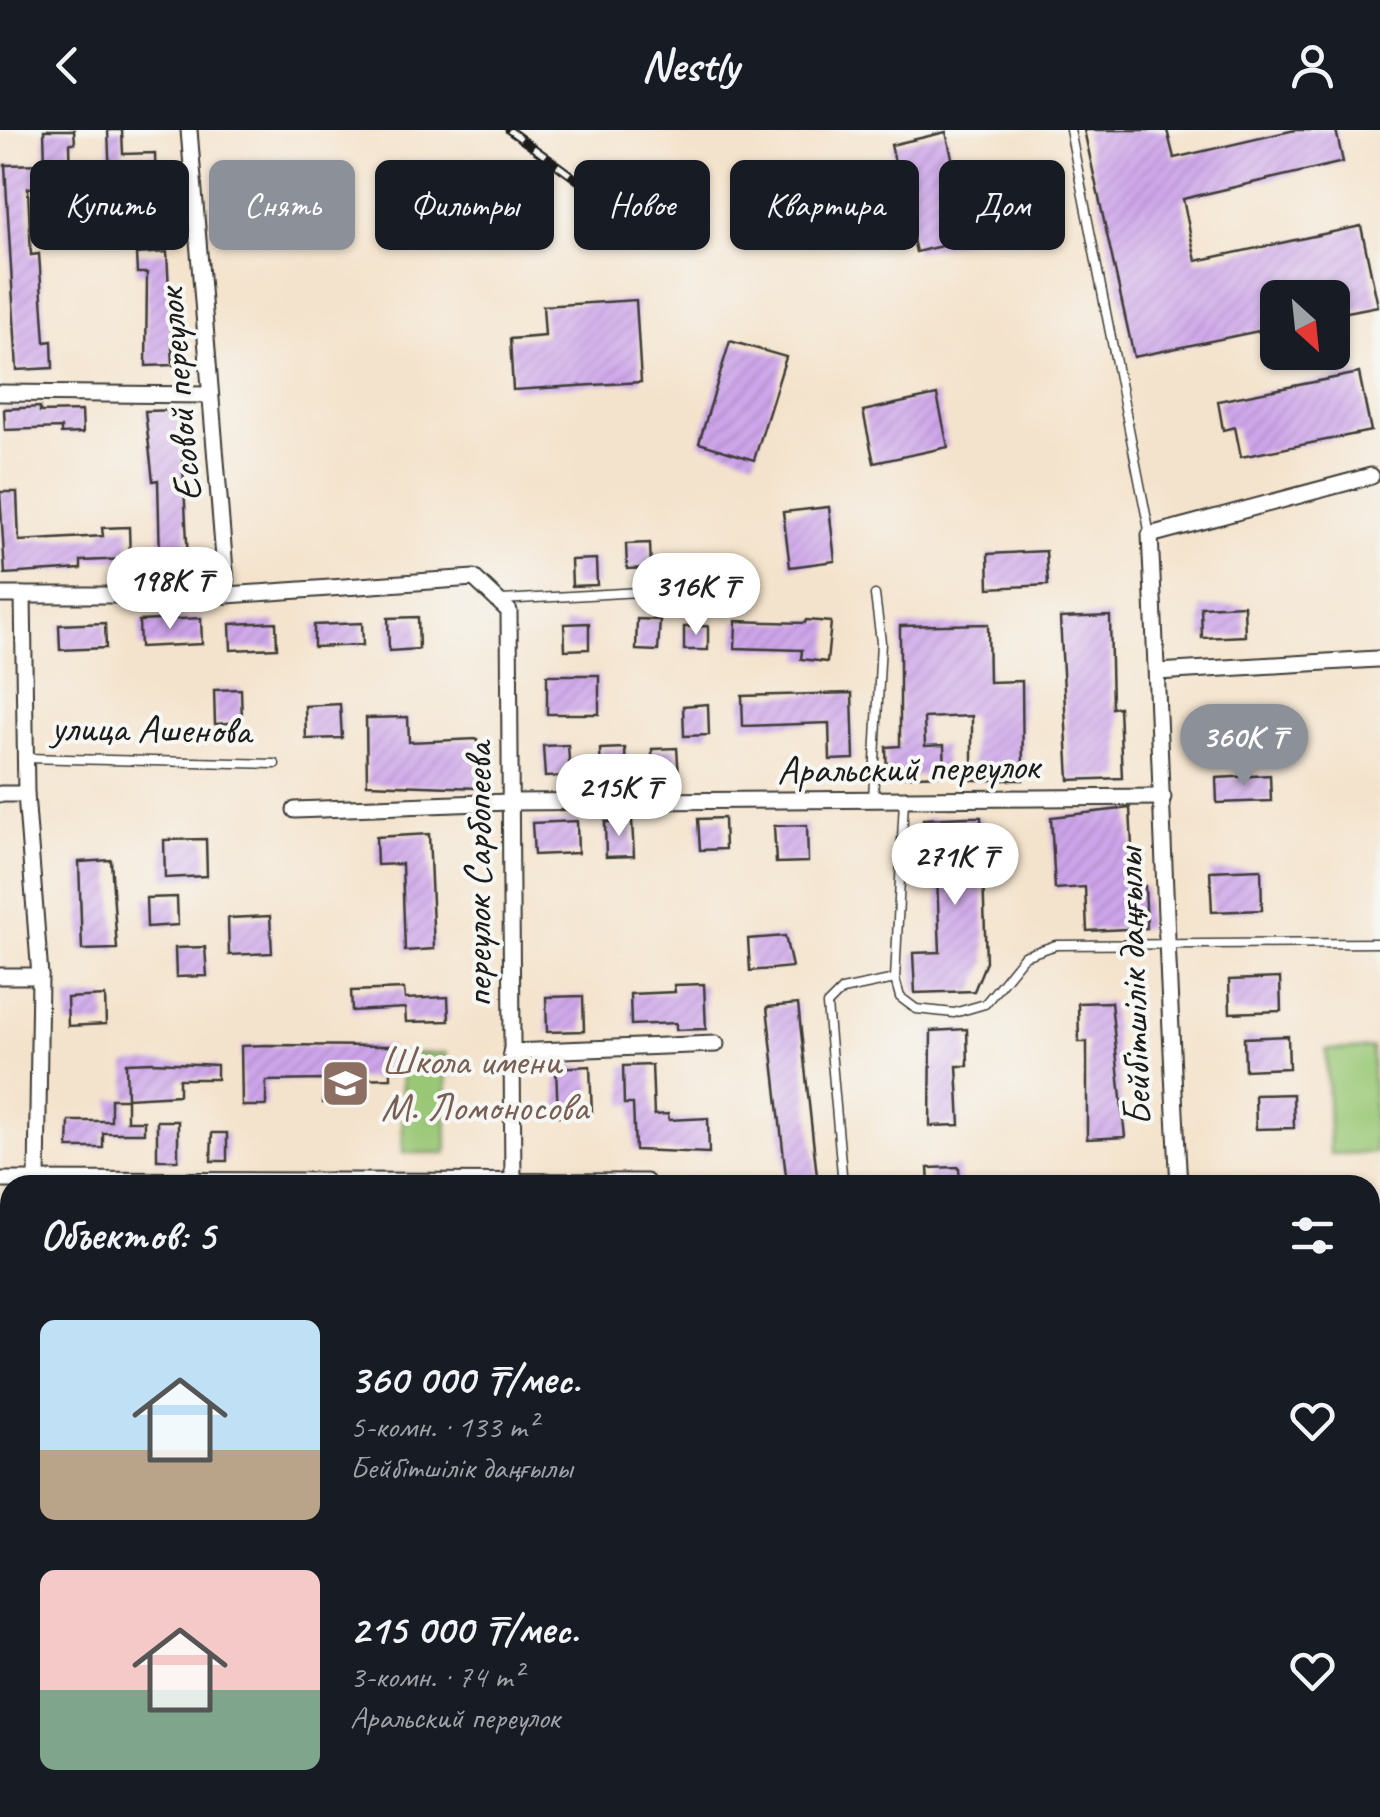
<!DOCTYPE html>
<html lang="ru">
<head>
<meta charset="utf-8">
<style>
	body { margin:0; font-family:Caveat,sans-serif; background:#242831; color:#f1f3f6; height:100vh; display:flex; flex-direction:column; font-size:38px; white-space:nowrap }
	* { box-sizing:border-box; margin:0 }
	p { font-size:32px; color:#9ea1a6 }
	.icon { flex:none; width:55px; height:55px; fill:none; stroke:currentColor; stroke-width:2; stroke-linecap:round; stroke-linejoin:round }
	.map { position:relative; flex:1; overflow:hidden }
	.panel { position:absolute; left:0px; top:1045px; width:1380px; height:642px; display:flex; flex-direction:column; background:#171b24; border-radius:30px 30px 0 0; box-shadow:0 2px 8px #0004 }
	.panel>* { flex:none }
	.top-card { position:absolute; left:30px; top:30px; width:1320px; height:90px; display:flex; gap:20px }
	.needle { width:65px; rotate:153deg }
	.fabs { position:absolute; left:1260px; top:150px; display:grid; gap:20px }
	.fabs a { display:grid; place-items:center; width:90px; height:90px; border-radius:15px; background:#171b24; box-shadow:0 2px 8px #0004; font-size:50px }
	.price { position:absolute; translate:-50% -85px; padding:0 22px; border-radius:35px; background:#fff; color:#222; font-size:32px; line-height:65px; filter:drop-shadow(0 2px 5px #0008) }
	.price::after { content:''; position:absolute; left:50%; top:60px; width:30px; height:22px; margin-left:-15px; background:inherit; clip-path:polygon(0 0,100% 0,50% 100%) }
	.price.on { background:#8c9099; color:#fff }
	ul { padding:0; list-style:none }
	li { display:flex; align-items:center; gap:30px; height:250px; padding:0 40px }
	li span { display:grid; place-items:center; flex:none; width:280px; height:200px; border-radius:15px; color:#555 }
	li>.icon { margin-inline-start:auto }
	span .icon { width:120px; height:120px; fill:#fffc; stroke-width:1 }
	li b { font-size:42px }
	h2 { display:flex; justify-content:space-between; align-items:center; height:120px; padding:0 40px; font-size:42px }
	.tag { padding:0 35px; border-radius:15px; background:#171b24; box-shadow:0 2px 8px #0004; font-size:35px; line-height:90px }
	.tag.on { background:#8c9099; color:#fff }
	header { display:flex; justify-content:space-between; align-items:center; height:130px; padding:0 40px; background:#171b24; font-size:45px; font-weight:700 }
	.map>svg:first-child { display:block }
	.forest { fill:url(#forest-crowns); stroke:#4b6441; stroke-width:2.5 }
	.pitch { fill:#99c775; stroke:#5a7248; stroke-width:2.5 }
	.building { fill:url(#building-hatch) }
	.lines { fill:none; stroke-linecap:round; stroke-linejoin:round }
	.lane-casing { stroke:#3c3a36; stroke-width:11 }
	.street-casing { stroke:#3c3a36; stroke-width:19 }
	.secondary-casing { stroke:#3c3a36; stroke-width:26 }
	.primary-casing { stroke:#3c3a36; stroke-width:29 }
	.lane { stroke:#fff; stroke-width:8 }
	.street { stroke:#fff; stroke-width:15 }
	.secondary { stroke:#fff; stroke-width:22 }
	.primary { stroke:#fff; stroke-width:25 }
	.rail-casing { stroke:#1c1c1c; stroke-width:9 }
	.rail { stroke:#f6f6f2; stroke-width:5; stroke-dasharray:15; stroke-linecap:butt }
	.labels { text-anchor:middle; stroke-width:8; stroke-linejoin:round; paint-order:stroke }
	.street-label { font-size:40px; fill:#1c1c1c; stroke:#f6f6f2 }
	.education-label { font-size:40px; fill:#785e54; stroke:#f6f6f2; text-anchor:start }
</style>
</head>
<body>
<header><svg class="icon" aria-label="back" viewBox="0 0 24 24"><path d="M15 5l-7 7 7 7"/></svg>Nestly<svg class="icon" aria-label="person" viewBox="0 0 24 24"><circle cx="12" cy="8" r="4"/><path d="M4 21q1-7 8-7t8 7"/></svg></header>
<div class="map">
<svg width="1380" height="1687" viewBox="0 0 1380 1687">
	<defs>
		<pattern id="forest-crowns" width="20" height="18" patternUnits="userSpaceOnUse" patternTransform="scale(2.5)"><rect width="20" height="18" fill="#7aac66"/><path d="M2 6a3 3 0 1 1 6 0M12 15a3 3 0 1 1 6 0" fill="none" stroke="#638b53"/></pattern>
		<pattern id="building-hatch" width="6" height="6" patternUnits="userSpaceOnUse" patternTransform="scale(2.5)"><rect width="6" height="6" fill="#cea5ea"/><path d="M-1 1l2-2M0 6l6-6M5 7l2-2" fill="none" stroke="#b08dc8"/></pattern>
	</defs>
	<rect width="100%" height="100%" fill="#f6f6f2"/>
	<filter id="ink" filterUnits="userSpaceOnUse"><feTurbulence type="fractalNoise" baseFrequency=".01" numOctaves="2"/><feDisplacementMap in="SourceGraphic" scale="20" xChannelSelector="R" yChannelSelector="G"/><feConvolveMatrix kernelMatrix="1 2 1 2 8 2 1 2 1" color-interpolation-filters="sRGB"/></filter>
	<filter id="wash" filterUnits="userSpaceOnUse"><feTurbulence type="fractalNoise" baseFrequency=".0048" numOctaves="4" result="noise"/><feDisplacementMap in="SourceGraphic" scale="40" xChannelSelector="R" yChannelSelector="G"/><feGaussianBlur stdDeviation="2.25" result="paint"/><feColorMatrix in="noise" values="0 0 0 0 0 0 0 0 0 0 0 0 0 0 0 0 0 1.4 0 .05"/><feComposite in="paint" operator="in"/></filter>
	<g filter="url(#wash)">
		<rect width="100%" height="100%" fill="#f4e3cc"/>
		<!-- forest -->
		<g class="forest">
			<polygon points="1138,1678 1210,1678 1210,1687 1137,1687"/>
			<rect x="1220" y="1678" width="89" height="9"/>
		</g>
		<!-- pitch -->
		<g class="pitch">
			<polygon points="1372,918 1375,1023 1330,1024 1326,920"/>
			<polygon points="446,923 447,1023 403,1023 401,924"/>
		</g>
		<g id="blocks">
			<!-- building -->
			<g class="building">
				<polygon points="44,0 74,0 75,13 70,13 71,56 28,58 31,125 39,124 45,212 52,211 53,238 17,240 5,35 45,34"/>
				<polygon points="108,0 122,0 123,24 155,23 156,65 167,65 168,94 124,96 122,49 110,49"/>
				<polygon points="1084,0 1167,0 1174,28 1295,0 1336,0 1343,32 1183,69 1196,131 1361,96 1378,176 1332,185 1332,168 1278,168 1278,197 1134,227"/>
				<polygon points="946,2 971,109 916,122 891,15"/>
				<polygon points="167,122 173,235 146,236 147,143 137,143 136,124"/>
				<polygon points="636,170 641,252 513,260 510,209 545,206 543,176"/>
				<polygon points="730,211 786,227 754,330 699,313"/>
				<polygon points="1359,243 1371,301 1241,327 1235,297 1223,300 1218,271"/>
				<polygon points="937,265 948,317 874,333 863,281"/>
				<polygon points="40,277 40,282 82,281 83,303 61,304 61,298 5,300 4,279"/>
				<polygon points="180,280 188,430 160,431 158,350 153,351 145,281"/>
				<polygon points="0,362 17,362 19,411 103,406 102,398 129,397 130,429 81,431 81,439 5,444"/>
				<polygon points="829,377 835,431 790,437 783,382"/>
				<polygon points="650,413 651,438 627,439 626,414"/>
				<polygon points="1046,421 1048,455 989,458 988,424"/>
				<polygon points="596,429 597,455 572,456 571,430"/>
				<polygon points="1244,475 1245,506 1202,508 1201,477"/>
				<polygon points="1110,486 1112,578 1119,577 1122,648 1069,650 1060,488"/>
				<polygon points="418,487 419,519 389,521 388,488"/>
				<polygon points="201,488 202,514 140,517 139,491"/>
				<polygon points="637,489 660,490 658,521 636,520"/>
				<polygon points="806,490 831,492 827,532 801,529 802,520 735,518 736,491 805,493"/>
				<polygon points="276,492 277,518 231,520 230,494"/>
				<polygon points="105,493 106,518 60,520 59,495"/>
				<polygon points="362,493 363,515 314,517 314,495"/>
				<polygon points="589,493 589,519 565,520 564,494"/>
				<polygon points="988,494 989,552 1022,551 1023,650 972,650 972,586 924,588 925,616 944,615 945,645 887,647 886,617 900,616 900,496"/>
				<polygon points="708,496 708,520 684,520 684,497"/>
				<rect x="547" y="545" width="52" height="39"/>
				<polygon points="241,559 242,592 215,594 214,560"/>
				<polygon points="852,563 854,629 830,630 829,593 743,596 742,566"/>
				<polygon points="340,574 342,608 306,609 305,576"/>
				<polygon points="708,574 709,605 684,606 683,576"/>
				<polygon points="408,587 409,612 477,609 479,658 367,654 366,588"/>
				<polygon points="568,615 570,646 545,647 543,616"/>
				<polygon points="625,618 626,649 601,650 600,619"/>
				<polygon points="677,618 679,648 653,650 652,619"/>
				<polygon points="1270,645 1271,671 1217,673 1216,648"/>
				<polygon points="1130,678 1134,756 1145,756 1147,798 1087,801 1085,757 1055,759 1051,687"/>
				<polygon points="966,687 981,687 986,832 974,861 915,863 913,823 940,822 936,721 924,722 923,689"/>
				<polygon points="724,688 725,719 700,720 698,689"/>
				<polygon points="577,691 578,723 534,725 532,693"/>
				<polygon points="632,691 634,726 606,727 605,692"/>
				<polygon points="807,695 808,732 776,733 774,696"/>
				<polygon points="429,704 434,819 405,821 402,734 377,735 376,707"/>
				<polygon points="206,709 207,746 165,748 164,710"/>
				<polygon points="111,730 117,819 82,820 79,732"/>
				<polygon points="1261,739 1262,780 1212,782 1210,741"/>
				<polygon points="177,767 178,795 147,797 146,768"/>
				<polygon points="270,786 272,823 229,825 228,788"/>
				<polygon points="785,806 792,837 750,841 748,809"/>
				<polygon points="205,817 207,846 176,847 175,818"/>
				<polygon points="1280,848 1281,881 1230,883 1229,850"/>
				<polygon points="704,854 706,899 676,900 676,893 631,895 630,864 675,862 674,855"/>
				<polygon points="404,859 405,869 448,867 449,891 406,892 405,878 352,881 351,861"/>
				<polygon points="105,866 106,894 68,896 67,868"/>
				<polygon points="583,866 584,901 547,902 546,867"/>
				<polygon points="1111,872 1125,1007 1087,1009 1087,912 1079,912 1078,873"/>
				<polygon points="798,874 818,1055 787,1055 767,877"/>
				<polygon points="967,899 968,936 957,936 960,995 930,996 931,901"/>
				<polygon points="1288,906 1289,938 1245,940 1244,908"/>
				<polygon points="265,915 390,916 391,948 356,949 356,972 323,973 323,950 266,951 266,976 242,976 241,916"/>
				<polygon points="153,932 217,935 217,949 179,949 179,965 127,968 126,933"/>
				<polygon points="652,935 654,985 668,984 669,990 708,988 709,1023 635,1020 633,974 624,974 623,936"/>
				<polygon points="590,936 592,984 558,986 556,938"/>
				<polygon points="1293,964 1294,998 1256,999 1255,965"/>
				<polygon points="111,969 127,969 127,991 144,991 144,1003 103,1003 103,1018 68,1018 69,991 111,991"/>
				<rect x="157" y="991" width="21" height="39"/>
				<polygon points="212,1003 227,1003 227,1031 211,1031"/>
				<polygon points="959,1037 960,1055 929,1055 928,1038"/>
			</g>
		</g>
	</g>
	<g filter="url(#ink)">
		<use href="#blocks" fill-opacity="0" stroke="#3c3a36" stroke-width="2.5"/>
		<g class="lines">
			<defs>
				<g id="lane">
					<polyline points="1070,0 1150,405"/>
					<polyline points="502,470 691,459"/>
					<polyline points="25,628 275,634"/>
					<polyline points="873,670 881,512 875,465"/>
					<polyline points="895,849 900,867 916,879 954,883 985,874 1024,826 1056,815 1380,813"/>
					<polyline points="843,1055 827,875 842,860 895,849 904,670"/>
					<polyline points="1370,1153 1380,1145"/>
					<polyline points="5,1346 10,1491"/>
					<polyline points="1370,1626 1380,1626"/>
					<polyline points="0,1628 10,1621"/>
					<polyline points="1370,1663 1373,1687"/>
					<polyline points="611,1678 612,1687"/>
					<polyline points="124,1687 128,1678"/>
					<polyline points="492,1687 492,1678"/>
					<polyline points="549,1687 549,1678"/>
				</g>
				<g id="street">
					<polyline points="189,0 227,465"/>
					<polyline points="0,263 209,265"/>
					<polyline points="0,465 227,465 474,448 509,481 513,1055"/>
					<polyline points="23,465 26,664 40,846 37,1050"/>
					<polyline points="1157,542 1377,529"/>
					<polyline points="0,664 26,664"/>
					<polyline points="295,680 509,672 1163,667"/>
					<polyline points="0,846 40,846"/>
					<polyline points="511,922 716,914"/>
					<polyline points="0,1050 646,1052"/>
					<path d="M1179,1055C1166,838 1161,622 1150,405L1371,346"/>
					<polyline points="1370,1473 1380,1473"/>
					<polyline points="255,1678 255,1687"/>
				</g>
				<polyline id="secondary" points="1127,1687 1128,1678"/>
				<g id="primary">
					<polyline points="1370,1305 1380,1305"/>
					<polyline points="0,1340 10,1340"/>
				</g>
			</defs>
			<!-- lane casing -->
			<use href="#lane" class="lane-casing"/>
			<!-- street casing -->
			<use href="#street" class="street-casing"/>
			<!-- secondary casing -->
			<use href="#secondary" class="secondary-casing"/>
			<!-- primary casing -->
			<use href="#primary" class="primary-casing"/>
			<!-- lane -->
			<use href="#lane" class="lane"/>
			<!-- street -->
			<use href="#street" class="street"/>
			<!-- secondary -->
			<use href="#secondary" class="secondary"/>
			<!-- primary -->
			<use href="#primary" class="primary"/>
			<defs>
				<polyline id="rail" points="509,0 594,62"/>
			</defs>
			<!-- rail casing -->
			<use href="#rail" class="rail-casing"/>
			<!-- rail -->
			<use href="#rail" class="rail"/>
		</g>
	</g>
	<!-- icons -->
	<defs>
		<symbol id="school-square" viewBox="-11 -11 22 22"><rect x="-9" y="-9" width="18" height="18" rx="4" fill="#8d6e63" stroke="#f6f6f2"/><path d="M0-5L7-2L0 1L-7-2ZM-4 1L0 2.5L4 1V4Q0 6-4 4Z" fill="#fff"/></symbol>
	</defs>
	<g fill-rule="evenodd">
		<use href="#school-square" x="318" y="926" width="55" height="55"/>
	</g>
	<g class="labels">
		<!-- street labels -->
		<g class="street-label">
			<text transform="translate(178 265) rotate(-95)" y="14">Есовой переулок</text>
			<text transform="translate(151 598) rotate(1)" y="14">улица Ашенова</text>
			<text transform="translate(908 637) rotate(-1)" y="14">Аральский переулок</text>
			<text transform="translate(477 745) rotate(-90)" y="14">переулок Сарбопеева</text>
			<text transform="translate(1132 857) rotate(-92)" y="14">Бейбітшілік даңғылы</text>
		</g>
		<!-- education labels -->
		<g class="education-label">
			<text x="381" y="944">Школа имени<tspan x="381" dy="46">М. Ломоносова</tspan></text>
		</g>
	</g>
</svg>
<div class="fabs">
<a><svg class="needle" viewBox="-14 -14 28 28"><path d="M0-13l5 13h-10z" fill="#e53935"/><path d="M0 13l5-13h-10z" fill="#9ea1a6"/></svg></a>
</div>
<b class="price" style="left:170px;top:502px">198K ₸</b>
<b class="price" style="left:696px;top:508px">316K ₸</b>
<b class="price on" style="left:1244px;top:659px">360K ₸</b>
<b class="price" style="left:619px;top:709px">215K ₸</b>
<b class="price" style="left:955px;top:778px">271K ₸</b>
<div class="top-card">
<a class="tag">Купить</a>
<a class="tag on">Снять</a>
<a class="tag">Фильтры</a>
<a class="tag">Новое</a>
<a class="tag">Квартира</a>
<a class="tag">Дом</a>
</div>
<section class="panel">
<h2>Объектов: 5<svg class="icon" aria-label="filters" viewBox="0 0 24 24"><path d="M4 7h16M4 17h16"/><circle cx="9" cy="7" r="2"/><circle cx="15" cy="17" r="2"/></svg></h2>
<ul>
<li><span style="background:linear-gradient(#bfe0f5 65%,#b9a48a 0)"><svg class="icon" aria-label="home" viewBox="0 0 24 24"><path d="M3 11l9-7 9 7M6 9v11h12V9"/></svg></span><div><b>360 000 ₸/мес.</b><p>5-комн. · 133 m²</p><p>Бейбітшілік даңғылы</p></div><svg class="icon" aria-label="heart" viewBox="0 0 24 24"><path d="M12 20l-8-8c-3-5 5-10 8-4 3-6 11-1 8 4z"/></svg></li>
<li><span style="background:linear-gradient(#f6c9c9 60%,#7fa58c 0)"><svg class="icon" aria-label="home" viewBox="0 0 24 24"><path d="M3 11l9-7 9 7M6 9v11h12V9"/></svg></span><div><b>215 000 ₸/мес.</b><p>3-комн. · 74 m²</p><p>Аральский переулок</p></div><svg class="icon" aria-label="heart" viewBox="0 0 24 24"><path d="M12 20l-8-8c-3-5 5-10 8-4 3-6 11-1 8 4z"/></svg></li>
</ul>
</section>
</div>
</body>
</html>
